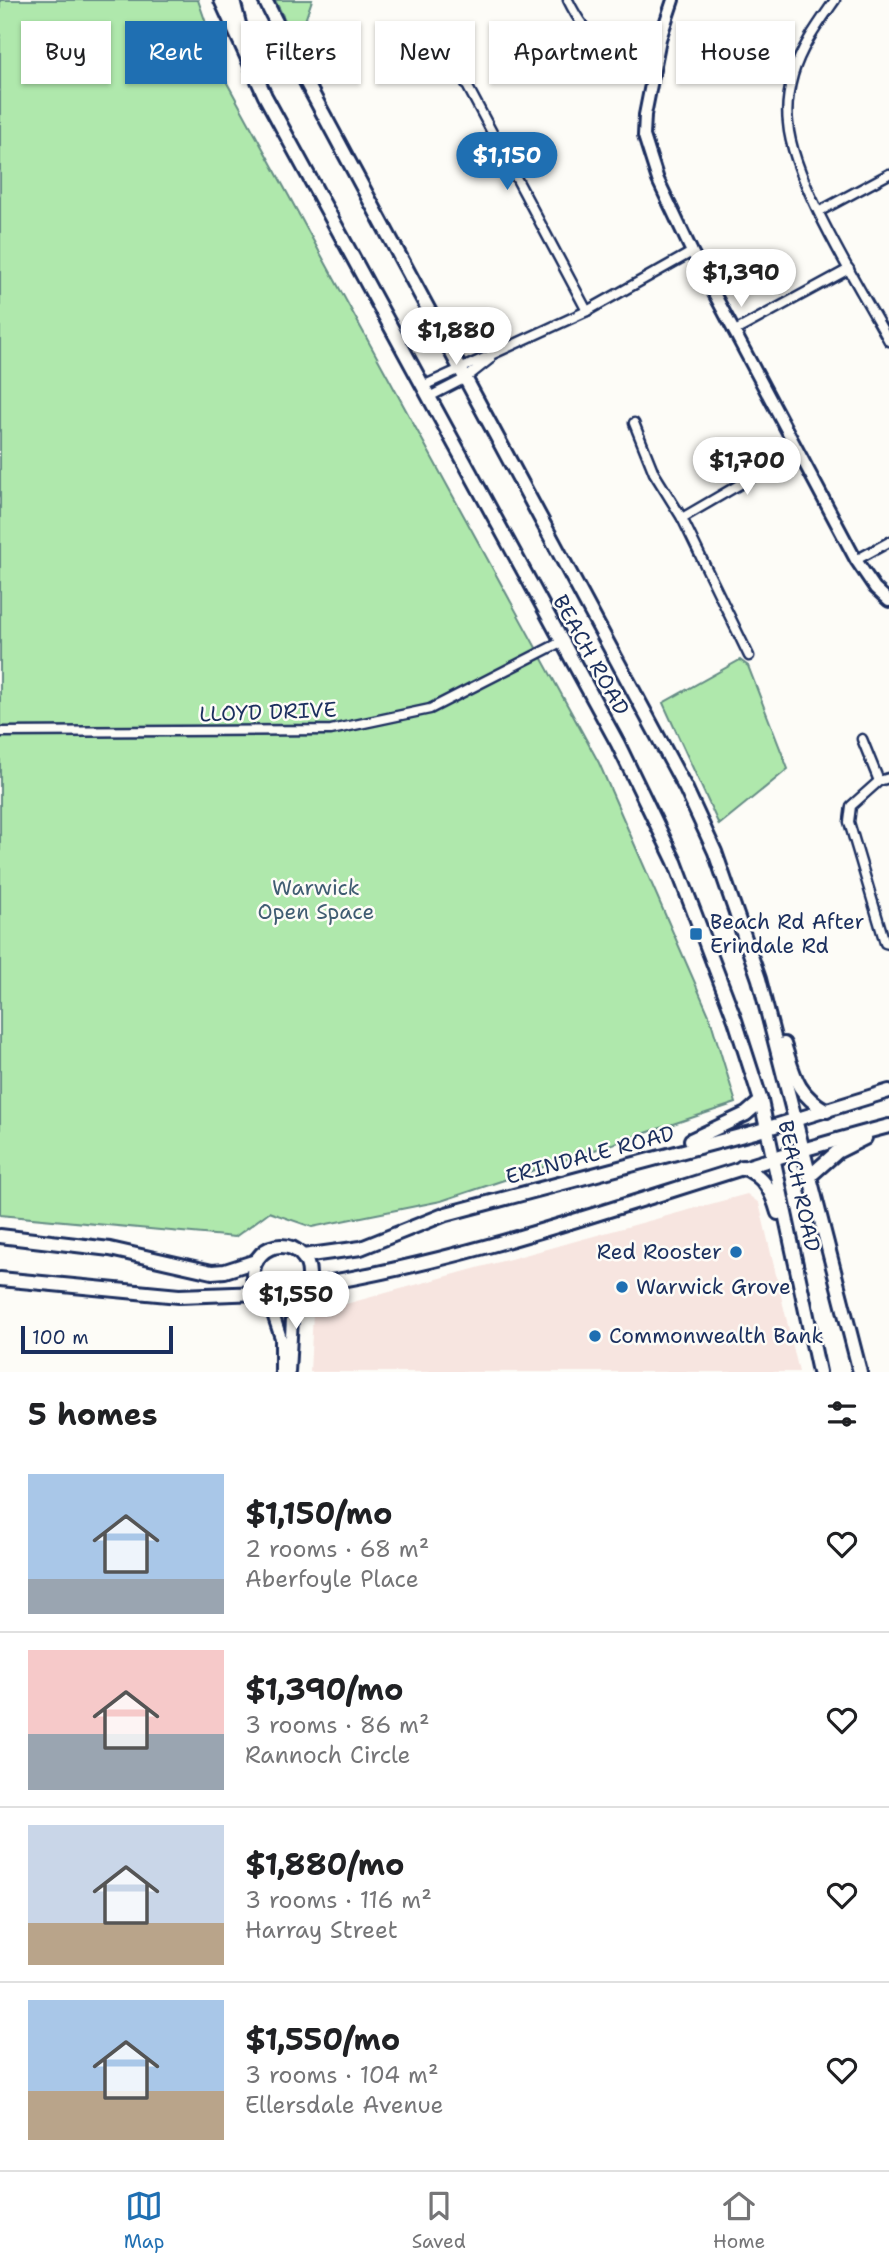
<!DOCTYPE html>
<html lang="en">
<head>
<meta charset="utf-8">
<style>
	body { margin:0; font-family:"Shantell Sans",sans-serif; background:#f6f6f6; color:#202124; height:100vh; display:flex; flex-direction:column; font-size:26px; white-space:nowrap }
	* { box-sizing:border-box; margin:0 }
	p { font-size:23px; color:#757577 }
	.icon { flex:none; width:38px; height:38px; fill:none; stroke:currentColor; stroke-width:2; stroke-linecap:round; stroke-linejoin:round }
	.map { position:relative; height:1372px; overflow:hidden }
	.side { display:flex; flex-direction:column; background:#fff; flex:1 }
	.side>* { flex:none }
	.top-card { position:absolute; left:21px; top:21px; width:847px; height:63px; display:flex; gap:14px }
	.scale { position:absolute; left:21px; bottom:18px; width:152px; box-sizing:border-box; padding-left:7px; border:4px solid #1b2f5e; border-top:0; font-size:19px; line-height:24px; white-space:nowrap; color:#1b2f5e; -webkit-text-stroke:5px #fdfcf7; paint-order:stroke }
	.price { position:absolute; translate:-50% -60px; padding:0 16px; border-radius:24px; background:#fff; color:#222; font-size:23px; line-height:46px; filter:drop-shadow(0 2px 4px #0008) }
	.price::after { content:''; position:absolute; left:50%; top:42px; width:21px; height:16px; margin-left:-10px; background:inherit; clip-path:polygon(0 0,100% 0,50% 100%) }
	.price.selected { background:#1f6fb2; color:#fff }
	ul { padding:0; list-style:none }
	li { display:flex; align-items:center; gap:21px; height:175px; padding:0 28px }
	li+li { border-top:2px solid #e0e0e0 }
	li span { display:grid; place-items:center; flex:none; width:196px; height:140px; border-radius:0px; color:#555 }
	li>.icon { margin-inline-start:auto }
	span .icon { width:84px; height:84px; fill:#fffc; stroke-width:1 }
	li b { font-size:30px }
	h2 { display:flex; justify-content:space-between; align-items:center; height:84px; padding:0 28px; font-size:30px }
	.pill { padding:0 24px; border-radius:0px; background:#fff; box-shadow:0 2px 5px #0004; font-size:24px; line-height:63px }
	.pill.selected { background:#1f6fb2; color:#fff }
	.menu { display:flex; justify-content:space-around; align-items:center; height:98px; border-top:2px solid #e0e0e0; background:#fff; font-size:19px; color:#757577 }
	.menu a { display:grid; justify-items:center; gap:4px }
	.menu .selected { color:#1f6fb2 }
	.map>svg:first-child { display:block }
	.built { fill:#f7e5e0 }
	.green { fill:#afe8ac; stroke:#658c85; stroke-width:2 }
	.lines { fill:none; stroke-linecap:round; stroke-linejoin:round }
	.minor-casing { stroke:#1b2f5e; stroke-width:13 }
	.tertiary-casing { stroke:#1b2f5e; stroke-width:16 }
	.primary-casing { stroke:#1b2f5e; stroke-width:18 }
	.minor { stroke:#fdfcf7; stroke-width:8 }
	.tertiary { stroke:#fdfcf7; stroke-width:10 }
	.primary { stroke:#fdfcf7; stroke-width:12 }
	.poi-dot { fill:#1f6fb2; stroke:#fdfcf7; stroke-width:2.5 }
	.labels { text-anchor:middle; stroke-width:5; stroke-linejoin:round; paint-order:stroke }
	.street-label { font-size:21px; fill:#1b2f5e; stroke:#fdfcf7 }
	.park-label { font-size:21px; fill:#405d72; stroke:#fdfcf7 }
	.poi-label { font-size:21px; fill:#1b2f5e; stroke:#fdfcf7; text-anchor:start }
</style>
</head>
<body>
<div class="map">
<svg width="889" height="1372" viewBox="0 0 889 1372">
	<rect width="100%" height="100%" fill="#fdfcf7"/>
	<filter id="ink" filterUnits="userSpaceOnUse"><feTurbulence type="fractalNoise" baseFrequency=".0143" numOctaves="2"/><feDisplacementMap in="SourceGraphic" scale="14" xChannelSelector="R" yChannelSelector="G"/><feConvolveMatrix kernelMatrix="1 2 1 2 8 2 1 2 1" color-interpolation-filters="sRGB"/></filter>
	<g filter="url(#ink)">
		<!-- built -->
		<polygon class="built" points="747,1194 759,1203 799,1372 310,1372 313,1313"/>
		<!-- green -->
		<g class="green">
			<polygon points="0,0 198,0 226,81 599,763 709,1015 736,1103 441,1201 312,1227 269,1212 235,1237 0,1215"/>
			<polygon points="275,0 312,0 297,44"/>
			<polygon points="740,660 748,666 788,769 719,825 663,703"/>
		</g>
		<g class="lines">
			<defs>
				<g id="minor">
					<path d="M568,0C592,49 607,48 656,61"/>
					<path d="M835,0C819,23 801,47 793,75C789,89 786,107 788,123C792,180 860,288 889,341"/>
					<polyline points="453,59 587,311"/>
					<polyline points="820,211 889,174"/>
					<polyline points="735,331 849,269"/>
					<polyline points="423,386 587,311 692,252"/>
					<polyline points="429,397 466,378 490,359"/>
					<polyline points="634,423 654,473 682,518 749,656"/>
					<polyline points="682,518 797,451"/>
					<polyline points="856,560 889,542"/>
					<polyline points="0,732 331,730 430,709 561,642"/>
					<polyline points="862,739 879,781"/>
					<polyline points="889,778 879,781 851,806 849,822 885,943 889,944"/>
				</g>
				<g id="tertiary">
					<polyline points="673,0 660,39 645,115 644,136 658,180 692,252 856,560 875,588 889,601"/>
					<polyline points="268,1299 281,1338 281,1372"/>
					<polyline points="289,1372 292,1319 301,1294"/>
				</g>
				<g id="primary">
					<polyline points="221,0 265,96 618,744 675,862 735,1020 761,1101 819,1372"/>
					<polyline points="233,0 241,32"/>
					<polyline points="265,0 304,78 686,789 715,852 759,979 860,1372"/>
					<path d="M784,1044C794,1075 796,1094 827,1111"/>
					<polyline points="691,1140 746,1114 761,1101"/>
					<path d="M742,1167C764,1176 772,1191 778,1213"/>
					<polyline points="810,1176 837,1152 865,1138"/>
					<polyline points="0,1236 110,1249 212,1272 225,1271 256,1261"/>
					<circle cx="281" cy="1274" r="28"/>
					<polyline points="303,1256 361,1248 446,1214 755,1132 889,1091"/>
					<polyline points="0,1279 179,1296 261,1293"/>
					<path d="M307,1286C506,1255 694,1176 889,1126"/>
				</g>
			</defs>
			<!-- minor casing -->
			<use href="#minor" class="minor-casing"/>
			<!-- tertiary casing -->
			<use href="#tertiary" class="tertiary-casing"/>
			<!-- primary casing -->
			<use href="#primary" class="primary-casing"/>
			<!-- minor -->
			<use href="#minor" class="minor"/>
			<!-- tertiary -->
			<use href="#tertiary" class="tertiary"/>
			<!-- primary -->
			<use href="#primary" class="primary"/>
		</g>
	</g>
	<!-- markers -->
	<g class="poi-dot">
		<rect x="689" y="927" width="14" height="14" rx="3.5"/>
		<circle cx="736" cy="1252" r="7"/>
		<circle cx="622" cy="1287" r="7"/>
		<circle cx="595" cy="1336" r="7"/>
	</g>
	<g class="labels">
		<!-- street labels -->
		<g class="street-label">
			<text transform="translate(591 655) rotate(61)" y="7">BEACH ROAD</text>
			<text transform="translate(268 712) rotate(-2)" y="7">LLOYD DRIVE</text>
			<text transform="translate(590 1155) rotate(-15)" y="7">ERINDALE ROAD</text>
			<text transform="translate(799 1186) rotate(78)" y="7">BEACH ROAD</text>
		</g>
		<!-- park labels -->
		<g class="park-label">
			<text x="316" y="895">Warwick<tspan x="316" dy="24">Open Space</tspan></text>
		</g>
		<!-- poi labels -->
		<g class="poi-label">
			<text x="710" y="929">Beach Rd After<tspan x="710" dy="24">Erindale Rd</tspan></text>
			<text x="722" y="1259" text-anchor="end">Red Rooster</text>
			<text x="636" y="1294">Warwick Grove</text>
			<text x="609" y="1343">Commonwealth Bank</text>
		</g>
	</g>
</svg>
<div class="scale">100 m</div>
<b class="price selected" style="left:507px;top:192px">$1,150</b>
<b class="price" style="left:741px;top:309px">$1,390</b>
<b class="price" style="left:456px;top:367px">$1,880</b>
<b class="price" style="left:747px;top:497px">$1,700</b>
<b class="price" style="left:296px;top:1331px">$1,550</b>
<div class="top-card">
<a class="pill">Buy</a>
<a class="pill selected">Rent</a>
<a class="pill">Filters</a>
<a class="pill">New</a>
<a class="pill">Apartment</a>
<a class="pill">House</a>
</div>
</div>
<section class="side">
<h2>5 homes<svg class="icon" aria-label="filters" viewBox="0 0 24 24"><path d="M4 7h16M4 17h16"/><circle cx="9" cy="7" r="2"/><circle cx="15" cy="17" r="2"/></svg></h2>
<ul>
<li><span style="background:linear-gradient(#a9c7e8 75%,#9aa5b1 0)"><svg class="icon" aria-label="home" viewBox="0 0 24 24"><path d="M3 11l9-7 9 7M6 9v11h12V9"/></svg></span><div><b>$1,150/mo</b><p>2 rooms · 68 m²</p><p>Aberfoyle Place</p></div><svg class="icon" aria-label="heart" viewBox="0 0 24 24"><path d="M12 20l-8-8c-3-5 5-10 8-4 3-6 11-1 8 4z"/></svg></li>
<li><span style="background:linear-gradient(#f6c9c9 60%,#9aa5b1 0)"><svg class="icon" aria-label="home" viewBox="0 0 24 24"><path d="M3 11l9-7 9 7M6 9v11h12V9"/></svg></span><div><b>$1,390/mo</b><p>3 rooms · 86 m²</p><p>Rannoch Circle</p></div><svg class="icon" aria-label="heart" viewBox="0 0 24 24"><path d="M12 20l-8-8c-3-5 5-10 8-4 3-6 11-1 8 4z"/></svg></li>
<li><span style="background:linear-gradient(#c9d6e8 70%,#b9a48a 0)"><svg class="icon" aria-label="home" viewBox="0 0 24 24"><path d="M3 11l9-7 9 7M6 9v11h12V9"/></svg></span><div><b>$1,880/mo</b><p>3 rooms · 116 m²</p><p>Harray Street</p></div><svg class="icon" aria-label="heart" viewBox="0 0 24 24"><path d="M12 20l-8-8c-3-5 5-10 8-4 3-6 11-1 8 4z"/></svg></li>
<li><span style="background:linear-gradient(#a9c7e8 65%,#b9a48a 0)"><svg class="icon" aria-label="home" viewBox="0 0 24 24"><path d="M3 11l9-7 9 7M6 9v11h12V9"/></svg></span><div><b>$1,550/mo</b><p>3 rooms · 104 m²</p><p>Ellersdale Avenue</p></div><svg class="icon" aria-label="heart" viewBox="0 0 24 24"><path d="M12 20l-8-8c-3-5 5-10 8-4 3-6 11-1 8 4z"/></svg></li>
</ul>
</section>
<nav class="menu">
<a class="selected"><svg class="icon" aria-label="map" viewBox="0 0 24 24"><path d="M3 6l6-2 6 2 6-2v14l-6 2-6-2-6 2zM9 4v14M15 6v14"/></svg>Map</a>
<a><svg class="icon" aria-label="saved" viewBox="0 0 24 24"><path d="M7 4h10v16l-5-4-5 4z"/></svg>Saved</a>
<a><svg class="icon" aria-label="home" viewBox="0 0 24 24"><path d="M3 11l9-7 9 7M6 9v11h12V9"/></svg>Home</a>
</nav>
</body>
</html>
